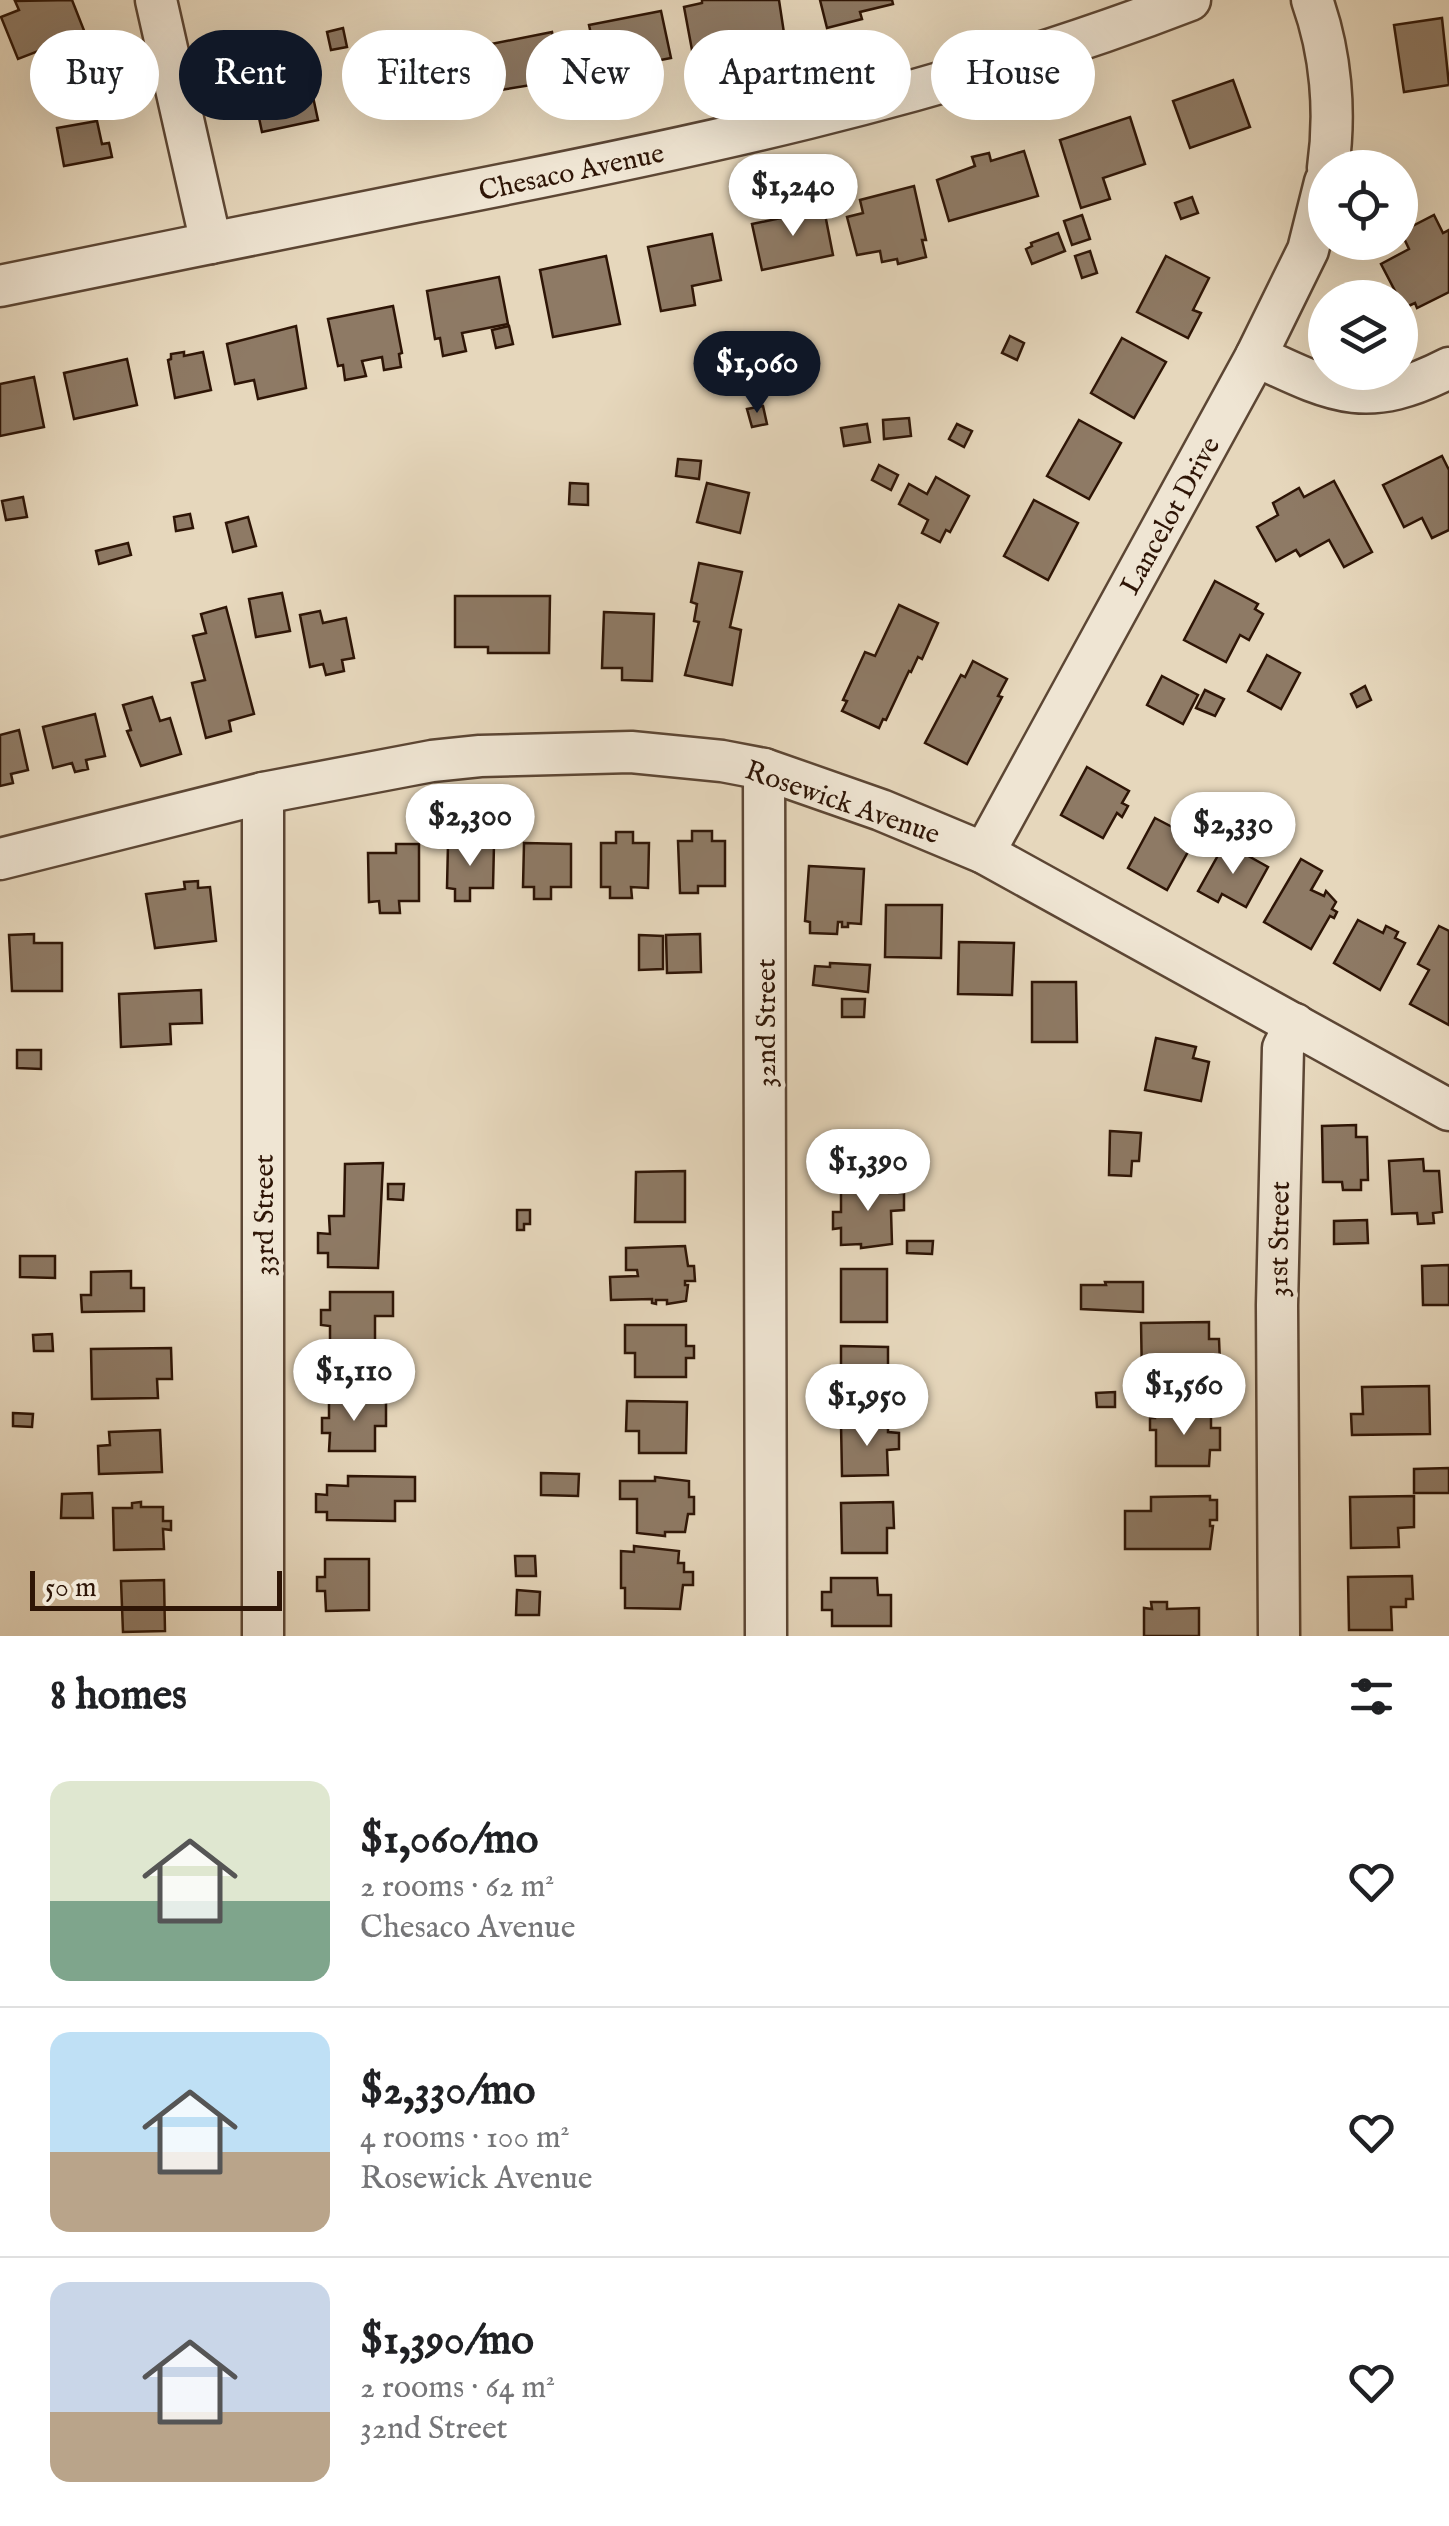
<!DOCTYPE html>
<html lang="en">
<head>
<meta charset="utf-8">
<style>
	body { margin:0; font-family:"IM FELL English",serif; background:#f2f2f2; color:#202124; height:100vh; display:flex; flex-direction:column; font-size:38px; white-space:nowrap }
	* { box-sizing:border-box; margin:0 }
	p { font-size:32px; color:#757577 }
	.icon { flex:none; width:55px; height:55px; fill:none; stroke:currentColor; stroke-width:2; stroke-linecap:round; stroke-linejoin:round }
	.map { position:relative; height:1636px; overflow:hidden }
	.side { display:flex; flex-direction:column; background:#fff; flex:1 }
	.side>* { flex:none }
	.banner { position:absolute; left:30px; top:30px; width:1390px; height:90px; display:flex; gap:20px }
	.fabs { position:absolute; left:1308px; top:150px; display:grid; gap:20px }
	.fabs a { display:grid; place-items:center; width:110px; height:110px; border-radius:50%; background:#fff; box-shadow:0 10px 40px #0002; font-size:50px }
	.scale { position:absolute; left:30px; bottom:25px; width:252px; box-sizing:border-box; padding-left:10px; border:5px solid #2e1506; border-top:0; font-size:28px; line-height:35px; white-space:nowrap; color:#2e1506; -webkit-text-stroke:8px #efe5d3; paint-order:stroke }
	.price { position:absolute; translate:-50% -85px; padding:0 22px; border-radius:35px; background:#fff; color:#222; font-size:32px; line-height:65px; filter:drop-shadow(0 2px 5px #0008) }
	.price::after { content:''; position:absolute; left:50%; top:60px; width:30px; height:22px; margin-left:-15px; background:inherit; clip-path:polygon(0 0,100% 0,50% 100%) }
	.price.active { background:#111827; color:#fff }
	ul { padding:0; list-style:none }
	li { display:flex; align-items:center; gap:30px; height:250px; padding:0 50px }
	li+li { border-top:2px solid #e0e0e0 }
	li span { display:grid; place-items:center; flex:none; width:280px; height:200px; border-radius:20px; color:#555 }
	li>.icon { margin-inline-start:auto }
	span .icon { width:120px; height:120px; fill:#fffc; stroke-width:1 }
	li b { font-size:42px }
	h2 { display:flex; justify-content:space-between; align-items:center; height:120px; padding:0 50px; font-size:42px }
	.pill { padding:0 35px; border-radius:45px; background:#fff; box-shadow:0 10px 40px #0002; font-size:35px; line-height:90px }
	.pill.active { background:#111827; color:#fff }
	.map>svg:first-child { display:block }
	.building { fill:#8e7a65; stroke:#2e1506; stroke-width:2.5 }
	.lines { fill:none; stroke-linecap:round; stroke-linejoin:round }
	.minor-casing { stroke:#5c4634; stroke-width:45 }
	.minor { stroke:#efe5d3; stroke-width:40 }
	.labels { text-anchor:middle; stroke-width:9; stroke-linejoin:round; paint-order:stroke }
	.street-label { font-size:28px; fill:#2e1506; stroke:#efe5d3 }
</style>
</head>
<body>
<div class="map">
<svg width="1449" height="1636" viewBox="0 0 1449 1636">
	<rect width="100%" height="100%" fill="#e6d7bc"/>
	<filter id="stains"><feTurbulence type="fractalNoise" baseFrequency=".002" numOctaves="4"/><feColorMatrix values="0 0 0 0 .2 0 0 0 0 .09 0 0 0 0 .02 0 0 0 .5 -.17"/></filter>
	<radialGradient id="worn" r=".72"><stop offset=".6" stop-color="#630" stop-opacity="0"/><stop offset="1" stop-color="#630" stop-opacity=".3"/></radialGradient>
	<!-- building -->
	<g class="building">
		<polygon points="72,0 85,33 18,59 1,17 19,10 15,1"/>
		<polygon points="702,0 779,0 784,33 748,40 749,45 734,48 733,43 692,50 684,7 702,3"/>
		<polygon points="820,0 892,0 893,4 860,12 862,19 827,28"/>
		<polygon points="661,11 671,58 599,72 589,25"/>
		<polygon points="1442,18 1449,85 1404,92 1394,25"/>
		<polygon points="343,28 347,47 331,50 327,32"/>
		<polygon points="552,32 562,80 476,94 468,53 487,49 486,45"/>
		<polygon points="454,53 463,100 427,107 429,113 417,115 415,109 381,116 371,70 403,64 402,57 412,56 413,61"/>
		<polygon points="282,60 285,74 307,69 318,120 262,132 248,66"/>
		<polygon points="1233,80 1250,127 1190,148 1173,101"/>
		<polygon points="1130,117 1145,164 1103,178 1110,199 1081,208 1060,140"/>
		<polygon points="97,121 102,144 109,143 112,157 64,166 57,128"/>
		<polygon points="1024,151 1038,196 949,221 937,180 975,166 972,157 989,153 991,161"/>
		<polygon points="914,186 926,240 922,240 926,257 898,264 897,259 882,262 880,251 857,255 847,217 863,213 860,200"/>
		<polygon points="1192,197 1198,213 1181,219 1175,203"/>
		<polygon points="824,209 833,255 762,270 752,224"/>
		<polygon points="1082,215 1090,239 1072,245 1064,221"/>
		<polygon points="1434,215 1443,233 1449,230 1449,292 1417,308 1415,303 1404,308 1381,264 1409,249 1401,232"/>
		<polygon points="1058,233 1065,251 1032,264 1026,249 1032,246 1031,243"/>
		<polygon points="712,234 721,280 692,286 695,305 661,311 648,247"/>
		<polygon points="1090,251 1097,273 1082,278 1075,256"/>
		<polygon points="606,256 620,324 553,337 540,270"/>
		<polygon points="1166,256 1209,278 1193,310 1201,313 1188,338 1137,312"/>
		<polygon points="499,277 508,324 462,333 466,351 443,356 440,338 435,339 427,291"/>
		<polygon points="393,306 402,353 399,354 401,367 384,370 382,357 362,361 366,376 345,380 343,365 338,366 328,319"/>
		<polygon points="296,326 306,388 258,399 254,380 235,384 227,344"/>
		<polygon points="509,326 513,344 496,348 492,330"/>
		<polygon points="1010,336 1024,343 1017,360 1002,353"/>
		<polygon points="1122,338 1166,362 1134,418 1091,393"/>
		<polygon points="184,352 184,356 203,352 211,390 175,398 168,360 171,359 171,354"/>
		<polygon points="127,359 137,405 74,419 64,373"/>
		<polygon points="34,377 44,427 0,436 0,384"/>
		<polygon points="763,406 767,424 752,427 747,409"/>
		<polygon points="909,418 911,436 884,439 883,420"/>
		<polygon points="1079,420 1121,443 1089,499 1047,476"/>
		<polygon points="867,424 870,442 844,446 841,428"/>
		<polygon points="957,424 972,431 964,447 949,439"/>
		<polygon points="1442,456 1449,470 1449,530 1432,538 1422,518 1404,527 1383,485"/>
		<polygon points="678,459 701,461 699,479 676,476"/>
		<polygon points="879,465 898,475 891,490 872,480"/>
		<polygon points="936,477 969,496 950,532 946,530 940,542 922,533 928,520 899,504 909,484 927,494"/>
		<polygon points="1334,481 1372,552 1344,567 1329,540 1300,556 1296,550 1276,561 1257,527 1278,515 1273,503 1299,488 1304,497"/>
		<polygon points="570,483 588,484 588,505 569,504"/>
		<polygon points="707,483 749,493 740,533 697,522"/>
		<polygon points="23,497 27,517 6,520 2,501"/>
		<polygon points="1034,500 1078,523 1048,580 1004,556"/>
		<polygon points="190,514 193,528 176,531 174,517"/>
		<polygon points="248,517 256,546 233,552 226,523"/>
		<polygon points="128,543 131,555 99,564 96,551"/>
		<polygon points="699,563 742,572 730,627 741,630 732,685 685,675 699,622 694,621 697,604 691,602"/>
		<polygon points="1215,581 1258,604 1255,609 1263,614 1249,640 1240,635 1226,662 1184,640"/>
		<polygon points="282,593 290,631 256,637 249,599"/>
		<polygon points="455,596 550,596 549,653 488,653 488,647 455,647"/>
		<polygon points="899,605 938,623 922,659 918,657 911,672 909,671 886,720 883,719 879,728 842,711 847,701 843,700 865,652 875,656"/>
		<polygon points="226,607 254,714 229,721 231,731 206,738 192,683 205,680 193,636 206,633 201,614"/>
		<polygon points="320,611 323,623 346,618 354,658 342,660 344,671 326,675 323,664 310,667 300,615"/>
		<polygon points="604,612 654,614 652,681 622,680 622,668 602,668"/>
		<polygon points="1267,655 1300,673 1281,709 1248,691"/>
		<polygon points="973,661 1007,679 998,696 1002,697 967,764 925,743 961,675 965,677"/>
		<polygon points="1162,676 1198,695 1183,724 1147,705"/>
		<polygon points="1365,686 1371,700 1357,707 1351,694"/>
		<polygon points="1205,690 1224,699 1215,716 1196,708"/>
		<polygon points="152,697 160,721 170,718 181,754 141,766 127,731 131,730 123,705"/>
		<polygon points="95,714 105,756 86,760 88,769 75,772 72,763 53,768 43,727"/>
		<polygon points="19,730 28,770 11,774 13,783 0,786 0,735"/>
		<polygon points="1087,767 1129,791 1122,803 1128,806 1122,817 1117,813 1103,838 1061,815"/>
		<polygon points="1155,818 1195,839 1167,890 1128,868"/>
		<polygon points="692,831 712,831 712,841 725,841 725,886 698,886 698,893 680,893 678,841 692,841"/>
		<polygon points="616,832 633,832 633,843 649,843 648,888 631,887 632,898 610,898 610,887 601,887 601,843 616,843"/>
		<polygon points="524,843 571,844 571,887 551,887 551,899 534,899 534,887 523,887"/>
		<polygon points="1225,843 1268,867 1246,907 1222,894 1218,902 1198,891"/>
		<polygon points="396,844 419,844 419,901 399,901 400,913 380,913 379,901 369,902 368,853 396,853"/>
		<polygon points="448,844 494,844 493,888 470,888 470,901 455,901 455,889 447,888"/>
		<polygon points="1301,859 1322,871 1311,890 1324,896 1326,891 1336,902 1332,909 1337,912 1334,918 1330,916 1311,949 1264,922"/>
		<polygon points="809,866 864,869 861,924 848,923 848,927 842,927 842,922 838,922 837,934 810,933 810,922 805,921"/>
		<polygon points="198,881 198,888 210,887 216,941 155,948 146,894 185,889 184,882"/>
		<polygon points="886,905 942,905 941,958 885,957"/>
		<polygon points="1358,920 1383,933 1386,926 1398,932 1395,938 1405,943 1380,990 1334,963"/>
		<polygon points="1439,926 1449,931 1449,1025 1410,1004 1429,970 1418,964"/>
		<polygon points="34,934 34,943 62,943 62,991 12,991 9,935"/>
		<polygon points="700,934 701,972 667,973 666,935"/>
		<polygon points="639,935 663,936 663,969 639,970"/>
		<polygon points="959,942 1014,943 1012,995 958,994"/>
		<polygon points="830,963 870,965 868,992 813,985 815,966 830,967"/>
		<polygon points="1032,982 1076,982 1077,1042 1032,1042"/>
		<polygon points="201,990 202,1023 170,1024 171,1044 121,1047 119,994"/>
		<polygon points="842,999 865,999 864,1017 842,1017"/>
		<polygon points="1156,1038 1196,1047 1193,1058 1209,1062 1201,1101 1145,1090"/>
		<polygon points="17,1050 41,1050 41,1069 17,1068"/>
		<polygon points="1356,1125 1356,1137 1367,1137 1368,1180 1361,1180 1361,1190 1343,1190 1342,1182 1323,1182 1322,1126"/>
		<polygon points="1110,1131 1141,1133 1139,1161 1132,1161 1131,1176 1109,1175"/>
		<polygon points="1423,1159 1424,1171 1439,1171 1442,1212 1433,1213 1434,1223 1418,1224 1417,1213 1392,1214 1389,1161"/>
		<polygon points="383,1163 378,1268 328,1267 328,1253 318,1253 318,1233 330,1234 329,1216 344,1216 345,1164"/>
		<polygon points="685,1171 685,1222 635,1222 636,1172"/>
		<polygon points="888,1178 889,1193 904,1193 904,1210 891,1211 892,1244 861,1248 861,1244 841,1245 841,1228 833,1229 833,1212 841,1212 841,1192 868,1188 867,1179"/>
		<polygon points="388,1184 404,1184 403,1200 388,1199"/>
		<polygon points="517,1210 530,1210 530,1224 524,1224 524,1230 517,1230"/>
		<polygon points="1367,1220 1368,1243 1334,1244 1334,1221"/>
		<polygon points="907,1241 933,1241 932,1254 907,1253"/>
		<polygon points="685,1246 688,1266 694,1266 695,1281 685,1281 685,1285 688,1285 686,1301 667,1304 667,1300 656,1300 656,1304 652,1303 652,1299 611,1300 610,1277 638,1276 637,1270 626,1270 626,1248"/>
		<polygon points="20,1256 55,1256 55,1278 20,1277"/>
		<polygon points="1449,1265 1449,1305 1423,1305 1422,1266"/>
		<rect x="841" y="1269" width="46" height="53"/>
		<polygon points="131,1271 131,1288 144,1288 144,1311 82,1312 81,1295 91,1295 91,1272"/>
		<polygon points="1105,1282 1143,1282 1143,1312 1081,1309 1081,1285 1106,1285"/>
		<polygon points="330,1292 393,1292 393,1316 375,1316 375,1343 330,1343 330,1326 321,1325 321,1310 330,1310"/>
		<polygon points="1209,1322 1209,1339 1219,1339 1220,1363 1210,1363 1209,1378 1142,1379 1141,1323"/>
		<polygon points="625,1325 686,1325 686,1346 694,1346 694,1358 686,1358 686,1377 635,1377 635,1353 625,1353"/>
		<polygon points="52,1334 53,1351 34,1351 33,1335"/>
		<polygon points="841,1346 888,1347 888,1374 899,1374 900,1391 888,1391 888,1399 841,1399"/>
		<polygon points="171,1348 172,1379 157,1379 158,1398 92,1399 91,1349"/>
		<polygon points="1429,1386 1430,1434 1352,1435 1351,1414 1363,1414 1362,1387"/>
		<polygon points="1115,1392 1115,1407 1097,1407 1096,1393"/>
		<polygon points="329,1400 386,1400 386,1426 375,1426 375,1451 329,1451 330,1433 322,1433 322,1418 329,1418"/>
		<polygon points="627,1401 687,1402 686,1453 639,1453 639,1431 626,1431"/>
		<polygon points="1155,1410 1211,1410 1211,1428 1220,1428 1220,1450 1210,1450 1209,1466 1156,1466 1156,1430 1150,1430 1150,1418 1155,1418"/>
		<polygon points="13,1413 33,1414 32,1427 13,1426"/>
		<polygon points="841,1424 888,1424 888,1432 899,1433 899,1449 887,1450 888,1475 842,1476"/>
		<polygon points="160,1430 162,1472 99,1474 98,1446 110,1445 109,1432"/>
		<polygon points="1449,1468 1449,1493 1414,1493 1414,1469"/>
		<polygon points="541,1473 579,1474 578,1496 541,1495"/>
		<polygon points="348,1476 415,1477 415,1501 395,1501 395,1521 327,1520 327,1512 316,1512 316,1494 327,1495 327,1485 348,1486"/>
		<polygon points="655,1477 689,1481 689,1497 694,1497 694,1514 688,1514 685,1532 665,1532 665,1536 637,1533 637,1499 620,1499 620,1481 655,1481"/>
		<polygon points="92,1493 93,1518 61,1518 62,1494"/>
		<polygon points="1210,1496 1210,1500 1217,1500 1217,1520 1210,1520 1210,1526 1213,1526 1210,1549 1125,1549 1125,1511 1151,1511 1151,1497"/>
		<polygon points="1414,1496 1414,1527 1398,1528 1399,1547 1351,1548 1350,1497"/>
		<polygon points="141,1502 141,1507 163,1507 163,1521 171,1521 171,1530 163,1529 164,1549 114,1550 113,1508 132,1508 132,1503"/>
		<polygon points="893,1502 894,1528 887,1528 887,1553 842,1553 841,1503"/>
		<polygon points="634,1546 679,1551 678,1563 684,1563 684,1572 693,1572 693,1585 683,1585 680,1609 625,1608 625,1588 621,1588 621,1551 634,1552"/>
		<polygon points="515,1556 535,1556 536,1576 516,1576"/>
		<polygon points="325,1559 369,1559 369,1610 326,1611 325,1591 317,1591 317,1577 325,1577"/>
		<polygon points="1412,1576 1413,1599 1406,1599 1406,1607 1391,1607 1392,1630 1349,1630 1348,1577"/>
		<polygon points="831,1578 877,1578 878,1595 891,1595 891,1626 832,1626 832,1610 822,1610 822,1592 831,1592"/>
		<polygon points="164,1580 165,1631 123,1632 121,1581"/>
		<polygon points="517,1590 540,1592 539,1615 516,1615"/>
		<polygon points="1151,1602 1167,1602 1167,1609 1199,1608 1199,1636 1144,1636 1144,1608 1152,1609"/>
	</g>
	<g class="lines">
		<defs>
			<g id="minor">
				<polyline points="156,0 211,243"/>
				<path d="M1312,0C1331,53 1336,112 1328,168"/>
				<path d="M0,286C138,258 277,229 415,202C678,151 940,97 1190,0"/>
				<path d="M1256,356C1335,393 1367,410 1449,368"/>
				<polyline points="764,769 766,1636"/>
				<polyline points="984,853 1256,356 1308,250 1325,182"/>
				<polyline points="0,859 263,793 432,761 480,756 631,752 722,761 764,769 881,810 984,853 1449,1110"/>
				<polyline points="263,1636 263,793"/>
				<polyline points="1279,1636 1277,1305 1283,1048 1295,1024"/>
			</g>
		</defs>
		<!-- minor casing -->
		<use href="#minor" class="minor-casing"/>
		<!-- minor -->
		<use href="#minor" class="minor"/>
	</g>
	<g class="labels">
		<!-- street labels -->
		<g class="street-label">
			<text transform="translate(571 171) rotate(-12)" y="10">Chesaco Avenue</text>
			<text transform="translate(1169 515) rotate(-61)" y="10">Lancelot Drive</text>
			<text transform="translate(843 801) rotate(19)" y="10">Rosewick Avenue</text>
			<text transform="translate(765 1023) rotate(-90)" y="10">32nd Street</text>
			<text transform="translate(263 1215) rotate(-90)" y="10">33rd Street</text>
			<text transform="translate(1278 1239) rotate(-89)" y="10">31st Street</text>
		</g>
	</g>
	<rect width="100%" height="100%" filter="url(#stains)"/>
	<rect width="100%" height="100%" fill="url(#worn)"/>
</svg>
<div class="fabs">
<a><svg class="icon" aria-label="locate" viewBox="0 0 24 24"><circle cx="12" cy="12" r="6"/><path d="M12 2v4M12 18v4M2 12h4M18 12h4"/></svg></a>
<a><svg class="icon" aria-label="layers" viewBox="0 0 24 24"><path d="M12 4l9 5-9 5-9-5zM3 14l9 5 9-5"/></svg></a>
</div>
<div class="scale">50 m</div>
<b class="price" style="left:793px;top:239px">$1,240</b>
<b class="price active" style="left:757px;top:416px">$1,060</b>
<b class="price" style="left:470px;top:869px">$2,300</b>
<b class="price" style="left:1233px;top:877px">$2,330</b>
<b class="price" style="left:868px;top:1214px">$1,390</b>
<b class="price" style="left:354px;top:1424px">$1,110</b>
<b class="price" style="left:1184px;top:1438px">$1,560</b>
<b class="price" style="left:867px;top:1449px">$1,950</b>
<div class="banner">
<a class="pill">Buy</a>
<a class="pill active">Rent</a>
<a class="pill">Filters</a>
<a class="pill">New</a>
<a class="pill">Apartment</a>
<a class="pill">House</a>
</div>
</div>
<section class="side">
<h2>8 homes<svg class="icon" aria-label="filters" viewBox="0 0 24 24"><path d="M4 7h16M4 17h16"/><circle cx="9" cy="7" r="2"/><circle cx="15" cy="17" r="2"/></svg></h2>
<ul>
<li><span style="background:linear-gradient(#dfe7d0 60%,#7fa58c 0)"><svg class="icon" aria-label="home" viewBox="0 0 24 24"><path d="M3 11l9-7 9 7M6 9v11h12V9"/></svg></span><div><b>$1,060/mo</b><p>2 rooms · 62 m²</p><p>Chesaco Avenue</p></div><svg class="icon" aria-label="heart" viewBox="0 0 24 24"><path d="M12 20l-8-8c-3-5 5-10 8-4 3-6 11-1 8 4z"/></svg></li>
<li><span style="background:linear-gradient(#bfe0f5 60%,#b9a48a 0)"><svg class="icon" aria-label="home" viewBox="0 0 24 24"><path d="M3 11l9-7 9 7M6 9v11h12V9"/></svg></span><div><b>$2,330/mo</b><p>4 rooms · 100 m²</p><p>Rosewick Avenue</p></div><svg class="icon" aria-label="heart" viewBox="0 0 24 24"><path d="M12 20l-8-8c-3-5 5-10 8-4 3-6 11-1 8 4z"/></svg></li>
<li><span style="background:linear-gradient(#c9d6e8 65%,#b9a48a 0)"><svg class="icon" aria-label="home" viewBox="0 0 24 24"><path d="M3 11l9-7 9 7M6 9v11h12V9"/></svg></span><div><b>$1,390/mo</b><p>2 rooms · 64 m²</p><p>32nd Street</p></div><svg class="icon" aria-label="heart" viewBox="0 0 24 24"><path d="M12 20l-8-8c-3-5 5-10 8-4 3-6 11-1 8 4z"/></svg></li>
</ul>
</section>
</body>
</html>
